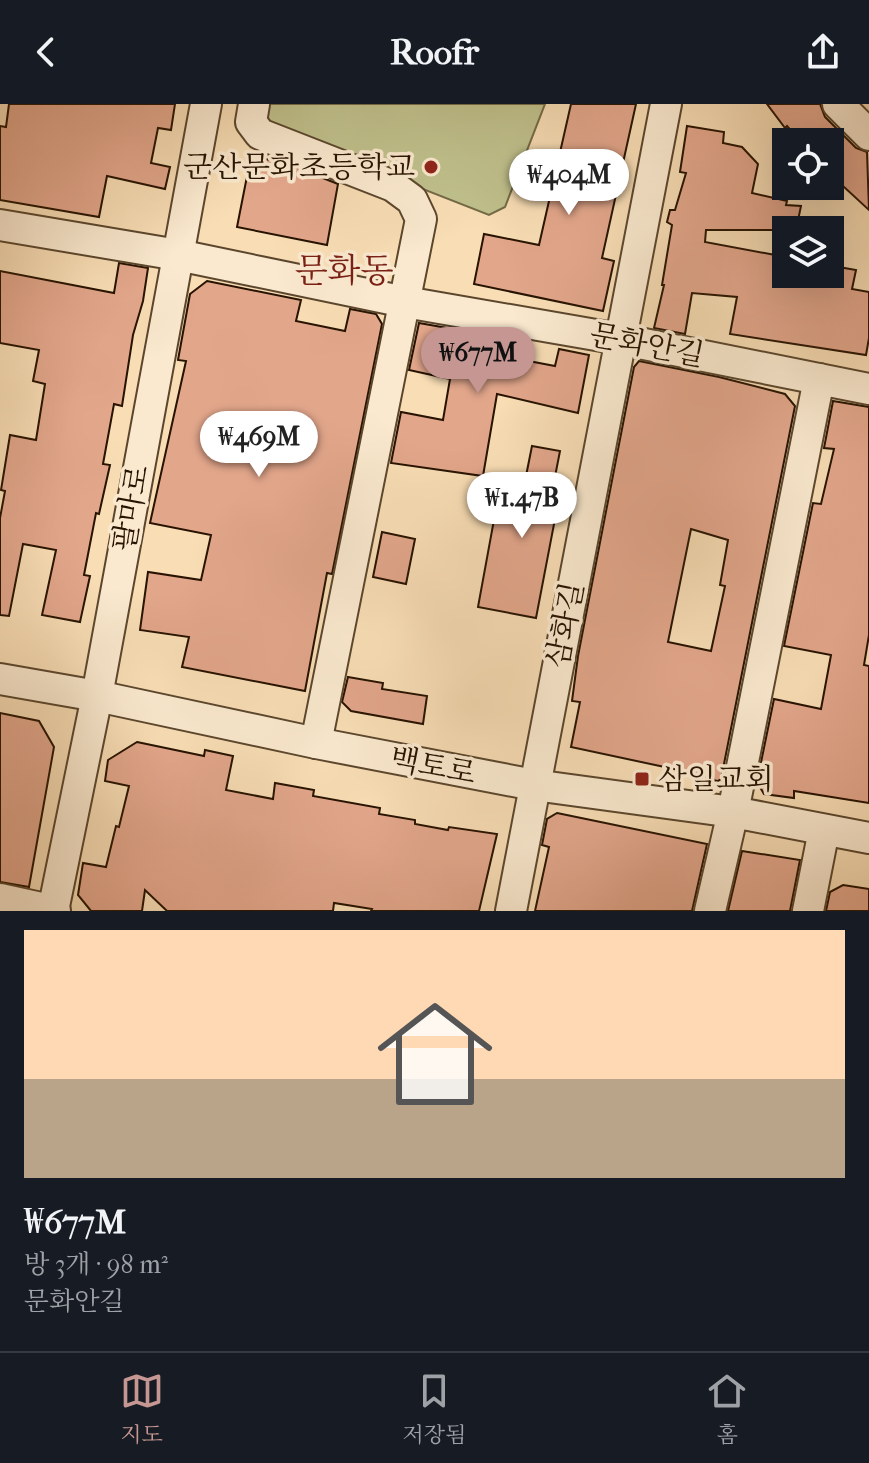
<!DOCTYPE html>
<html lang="ko">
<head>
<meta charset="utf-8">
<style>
	body { margin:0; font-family:"IM FELL French Canon","Noto Serif KR",serif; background:#20242c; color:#f1f3f6; height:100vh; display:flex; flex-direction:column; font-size:30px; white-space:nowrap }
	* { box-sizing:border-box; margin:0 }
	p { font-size:26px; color:#9ea1a6 }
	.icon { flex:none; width:44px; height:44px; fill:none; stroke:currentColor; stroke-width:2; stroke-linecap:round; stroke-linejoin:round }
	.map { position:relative; height:807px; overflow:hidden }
	.side { display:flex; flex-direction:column; background:#171b24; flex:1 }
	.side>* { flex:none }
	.tools { position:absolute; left:772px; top:24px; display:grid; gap:16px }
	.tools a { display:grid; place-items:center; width:72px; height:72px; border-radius:0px; background:#171b24; box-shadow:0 8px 32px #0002; font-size:40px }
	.price { position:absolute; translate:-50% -68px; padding:0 18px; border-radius:28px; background:#fff; color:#222; font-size:26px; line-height:52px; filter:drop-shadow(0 2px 4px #0008) }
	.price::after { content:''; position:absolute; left:50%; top:48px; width:24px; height:18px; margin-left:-12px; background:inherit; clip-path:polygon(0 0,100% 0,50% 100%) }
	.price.selected { background:#c59692; color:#111 }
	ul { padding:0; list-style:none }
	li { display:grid; align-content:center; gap:16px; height:424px; padding:0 24px }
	li span { display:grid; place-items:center; height:248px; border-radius:0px; color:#555 }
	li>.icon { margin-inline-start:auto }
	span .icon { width:144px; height:144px; fill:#fffc; stroke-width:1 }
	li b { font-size:34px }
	header { display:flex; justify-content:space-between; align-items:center; height:104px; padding:0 24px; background:#171b24; font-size:36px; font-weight:700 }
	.tabs { display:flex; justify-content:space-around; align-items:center; height:112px; border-top:2px solid #363941; background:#171b24; font-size:22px; color:#9ea1a6 }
	.tabs a { display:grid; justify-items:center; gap:4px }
	.tabs .selected { color:#c59692 }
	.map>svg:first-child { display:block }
	.green { fill:#bfc08c; stroke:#736a46; stroke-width:2 }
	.building { fill:#e2a68b; stroke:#271300; stroke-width:2; fill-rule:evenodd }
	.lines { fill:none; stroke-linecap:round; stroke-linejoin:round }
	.minor-casing { stroke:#5b462d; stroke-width:34 }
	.minor { stroke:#fae9cf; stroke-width:30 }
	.poi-dot { fill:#8f2418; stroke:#fae9cf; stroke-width:3 }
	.labels { text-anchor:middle; stroke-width:7; stroke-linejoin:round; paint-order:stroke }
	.poi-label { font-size:30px; fill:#271300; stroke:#fae9cf; text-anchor:end }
	.street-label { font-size:30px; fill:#271300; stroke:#fae9cf }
	.quarter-label { font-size:34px; fill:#7a1f14; stroke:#fae9cf }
</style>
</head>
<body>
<header><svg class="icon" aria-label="back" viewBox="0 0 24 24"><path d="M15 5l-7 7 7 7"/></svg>Roofr<svg class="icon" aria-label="share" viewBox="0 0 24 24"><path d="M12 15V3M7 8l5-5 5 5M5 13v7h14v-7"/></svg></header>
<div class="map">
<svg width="869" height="807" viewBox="0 0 869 807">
	<rect width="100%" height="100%" fill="#f8ddb5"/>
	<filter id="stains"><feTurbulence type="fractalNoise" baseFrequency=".0025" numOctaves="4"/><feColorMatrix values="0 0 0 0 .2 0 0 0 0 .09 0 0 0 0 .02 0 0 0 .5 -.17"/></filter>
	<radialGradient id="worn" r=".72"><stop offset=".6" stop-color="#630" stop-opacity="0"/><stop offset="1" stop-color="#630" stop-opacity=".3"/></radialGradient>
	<!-- green -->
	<polygon class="green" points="260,0 545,0 505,103 489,111 272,26"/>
	<!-- building -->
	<g class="building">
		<polygon points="9,0 175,0 171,26 158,24 151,59 170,63 165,85 107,72 99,113 0,96 0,22 6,23"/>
		<polygon points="571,0 636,0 602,154 614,157 603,207 474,180 484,130 539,141"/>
		<polygon points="767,0 820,0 825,13 856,44 867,48 869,106 830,70 830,38 801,38 787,22 785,24"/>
		<polygon points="687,22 724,28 723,39 742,43 758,60 752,89 787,97 786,101 801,102 796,126 706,126 705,138 786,153 786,170 831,170 833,162 856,166 852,185 869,188 869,234 866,251 730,230 737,193 692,189 685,230 654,224 664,181 662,181 672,121 667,118 670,106 675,106 686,69 680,68"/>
		<polygon points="251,52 285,59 338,80 327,141 237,123"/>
		<polygon points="119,159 148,164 143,197 133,231 122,302 114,300 103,360 110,361 99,410 96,409 84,471 90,472 80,518 42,511 56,446 23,440 9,512 0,511 0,414 5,387 1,386 10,331 36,336 45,280 33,277 39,246 0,239 0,167 114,189"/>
		<polygon points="207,177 301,196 296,217 345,227 350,205 376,210 382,220 332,470 327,469 305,587 182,563 189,533 140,526 148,468 201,476 211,431 150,419 186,257 178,256 190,190"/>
		<polygon points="419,219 516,236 513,254 555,262 559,245 589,251 578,309 497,290 483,372 391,359 401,308 443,316 450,275 409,266"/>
		<path d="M639,257L719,273L785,290L795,302L721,675L718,677L706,675L702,671L571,643L580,598L572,597L578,552L634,263ZM691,425L728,436L720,481L725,482L711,547L668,538Z"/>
		<polygon points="833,297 869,303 869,531 864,561 869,562 869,699 794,687 794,694 764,690 757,678 774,595 821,605 831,551 784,542 813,399 821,400 834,345 824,344"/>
		<polygon points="532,342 560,347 551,393 559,394 536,514 478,503 500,383 523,387"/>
		<polygon points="382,428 415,435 406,480 373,473"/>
		<polygon points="348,573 383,579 382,585 427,592 423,620 351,607 342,598"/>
		<polygon points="0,609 39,617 54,643 29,783 0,778"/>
		<polygon points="137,638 204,652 205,646 233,652 226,686 273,695 275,679 314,686 313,692 380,704 379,710 415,716 415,720 448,726 449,723 497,730 479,807 371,807 372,805 334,799 333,807 167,807 145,786 142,807 91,807 78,791 83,759 106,763 116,722 119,723 129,682 105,677 108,656"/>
		<polygon points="557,709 707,740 692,807 535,807 549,743 542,741 547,715"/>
		<polygon points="742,747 800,756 790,807 728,807"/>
		<polygon points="843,781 869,785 869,807 826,807 830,788"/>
	</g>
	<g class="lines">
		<defs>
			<g id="minor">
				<polyline points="254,0 251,18 260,30 393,82 412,96 421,115 316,639"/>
				<polyline points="838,0 869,31"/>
				<polyline points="0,121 178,151 405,198 619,235 869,285"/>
				<polyline points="0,575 97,592 316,639 534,681 733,708 869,734"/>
				<polyline points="0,795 55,807"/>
				<polyline points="53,807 97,592 206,0"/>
				<polyline points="511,807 666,0"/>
				<polyline points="710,807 733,708 819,275"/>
				<polyline points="808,807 824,726"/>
			</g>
		</defs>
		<!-- minor casing -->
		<use href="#minor" class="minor-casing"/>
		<!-- minor -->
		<use href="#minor" class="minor"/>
	</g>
	<!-- markers -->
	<g class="poi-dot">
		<circle cx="431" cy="63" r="8"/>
		<rect x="634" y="667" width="16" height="16" rx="4"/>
	</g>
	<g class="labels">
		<!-- poi labels -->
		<g class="poi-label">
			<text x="415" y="73">군산문화초등학교</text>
			<text x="658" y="685" text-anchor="start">삼일교회</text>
		</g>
		<!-- street labels -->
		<g class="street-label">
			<text transform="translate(647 241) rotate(11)" y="10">문화안길</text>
			<text transform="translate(131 404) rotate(-80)" y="10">팔마로</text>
			<text transform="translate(565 521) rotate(-79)" y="10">삼화길</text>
			<text transform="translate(433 662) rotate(11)" y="10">백토로</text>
		</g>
		<!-- quarter labels -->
		<g class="quarter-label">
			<text x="344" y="178">문화동</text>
		</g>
	</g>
	<rect width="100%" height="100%" filter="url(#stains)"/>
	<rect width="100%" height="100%" fill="url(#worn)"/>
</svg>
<div class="tools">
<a><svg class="icon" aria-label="locate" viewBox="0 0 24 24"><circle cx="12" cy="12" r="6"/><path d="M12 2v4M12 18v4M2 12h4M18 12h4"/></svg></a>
<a><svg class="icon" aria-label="layers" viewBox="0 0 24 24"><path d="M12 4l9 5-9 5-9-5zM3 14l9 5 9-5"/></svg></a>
</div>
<b class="price" style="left:569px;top:113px">₩404M</b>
<b class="price selected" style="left:478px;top:291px">₩677M</b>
<b class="price" style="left:259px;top:375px">₩469M</b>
<b class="price" style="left:522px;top:436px">₩1.47B</b>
</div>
<section class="side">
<ul>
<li><span style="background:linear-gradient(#ffd9b3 60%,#b9a48a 0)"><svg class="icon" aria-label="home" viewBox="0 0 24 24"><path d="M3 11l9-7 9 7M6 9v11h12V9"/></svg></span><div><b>₩677M</b><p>방 3개 · 98 m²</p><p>문화안길</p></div></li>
</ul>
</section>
<nav class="tabs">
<a class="selected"><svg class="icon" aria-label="map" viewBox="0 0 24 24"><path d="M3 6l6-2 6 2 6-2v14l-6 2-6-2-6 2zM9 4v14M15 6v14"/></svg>지도</a>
<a><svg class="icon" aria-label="saved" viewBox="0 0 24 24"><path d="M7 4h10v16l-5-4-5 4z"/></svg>저장됨</a>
<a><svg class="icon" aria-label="home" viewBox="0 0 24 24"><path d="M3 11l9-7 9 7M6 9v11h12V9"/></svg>홈</a>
</nav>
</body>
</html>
